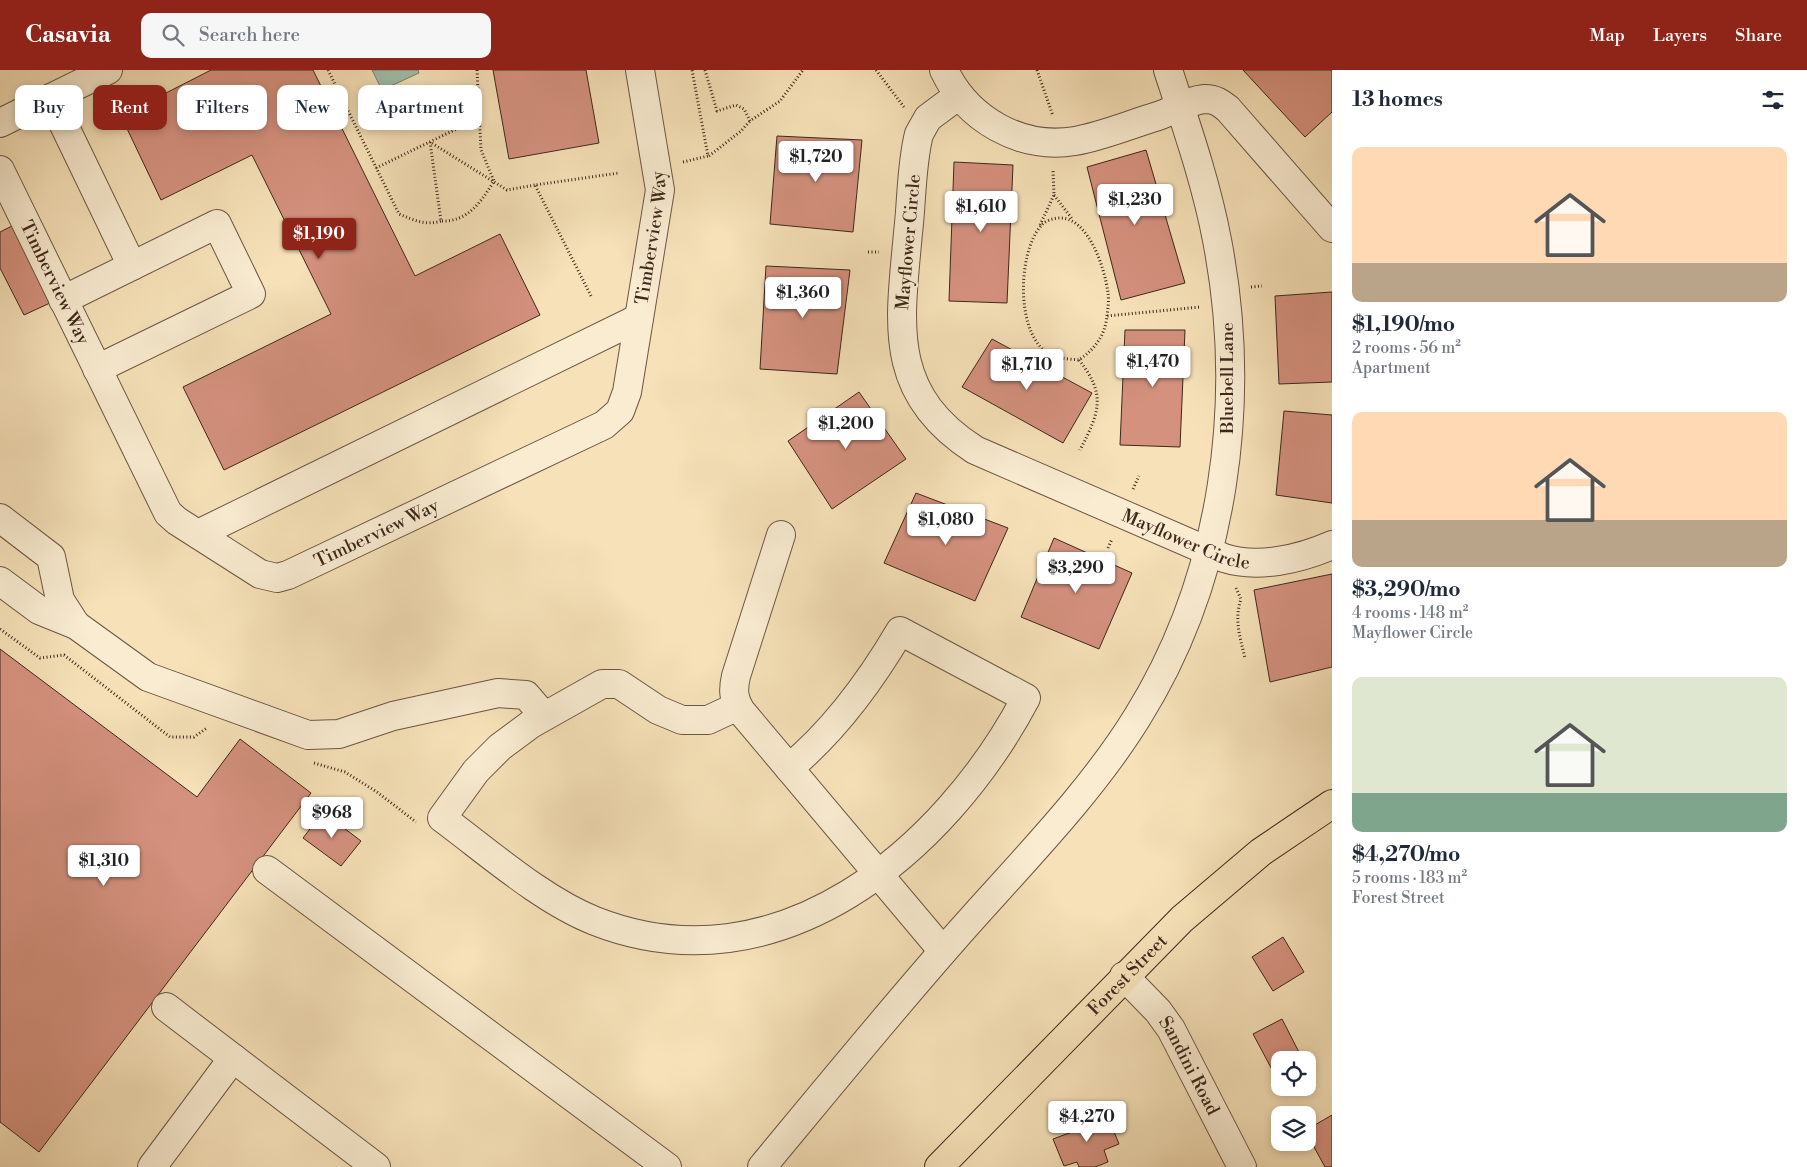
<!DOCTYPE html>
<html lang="en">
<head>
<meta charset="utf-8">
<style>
	body { margin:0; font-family:"Libre Bodoni",serif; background:#f6f6f7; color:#1f2937; height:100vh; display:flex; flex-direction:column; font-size:19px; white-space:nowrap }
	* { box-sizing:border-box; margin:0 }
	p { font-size:16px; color:#747a83 }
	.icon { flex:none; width:28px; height:28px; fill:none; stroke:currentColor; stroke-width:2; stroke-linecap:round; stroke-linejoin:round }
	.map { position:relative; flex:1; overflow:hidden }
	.sheet { display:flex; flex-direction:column; background:#fff; width:475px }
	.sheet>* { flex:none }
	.guide { position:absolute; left:15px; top:15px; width:475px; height:45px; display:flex; gap:10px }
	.fabs { position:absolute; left:1271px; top:981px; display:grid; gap:10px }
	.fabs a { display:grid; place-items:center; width:45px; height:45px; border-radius:10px; background:#fff; box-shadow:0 2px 8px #0003; font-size:25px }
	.price { position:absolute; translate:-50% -42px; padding:0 11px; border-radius:5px; background:#fff; color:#222; font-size:16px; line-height:32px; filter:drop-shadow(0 1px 2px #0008) }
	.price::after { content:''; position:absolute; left:50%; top:30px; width:15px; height:11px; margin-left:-8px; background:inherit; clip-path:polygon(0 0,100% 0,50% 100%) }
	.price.current { background:#8f2418; color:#fff }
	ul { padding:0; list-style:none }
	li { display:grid; align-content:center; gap:10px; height:265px; padding:0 20px }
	li span { display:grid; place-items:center; height:155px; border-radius:10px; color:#555 }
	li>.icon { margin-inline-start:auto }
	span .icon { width:90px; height:90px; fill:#fffc; stroke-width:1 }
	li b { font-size:21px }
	h2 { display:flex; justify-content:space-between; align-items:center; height:60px; padding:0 20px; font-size:21px }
	.tag { padding:0 18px; border-radius:10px; background:#fff; box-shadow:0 2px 8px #0003; font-size:18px; line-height:45px }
	.tag.current { background:#8f2418; color:#fff }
	header { display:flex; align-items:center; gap:30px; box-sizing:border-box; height:70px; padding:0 25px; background:#8f2418; color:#fff }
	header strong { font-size:24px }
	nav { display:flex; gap:28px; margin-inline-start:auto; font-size:18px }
	.search { width:350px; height:45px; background:#f6f6f7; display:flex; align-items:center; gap:12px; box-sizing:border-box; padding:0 18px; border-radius:10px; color:#747a83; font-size:19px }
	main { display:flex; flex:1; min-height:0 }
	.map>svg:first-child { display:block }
	.water { fill:#9ebea8; stroke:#788270 }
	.building { fill:#d4917e; stroke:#3e271c }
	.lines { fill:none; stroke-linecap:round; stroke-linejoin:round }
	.minor-casing { stroke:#6c5643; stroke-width:30 }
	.major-casing { stroke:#3e271c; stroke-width:30 }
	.path { stroke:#3e271c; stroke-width:3; stroke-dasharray:1 2.5; stroke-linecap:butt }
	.minor { stroke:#f9ecd1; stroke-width:28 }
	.major { stroke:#f6e1b8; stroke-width:28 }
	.labels { text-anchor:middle; stroke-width:4.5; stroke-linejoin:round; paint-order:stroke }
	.street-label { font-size:18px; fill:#3e271c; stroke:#f9ecd1 }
</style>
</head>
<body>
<header>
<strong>Casavia</strong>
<div class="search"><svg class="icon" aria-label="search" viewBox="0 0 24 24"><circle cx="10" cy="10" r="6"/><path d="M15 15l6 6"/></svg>Search here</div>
<nav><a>Map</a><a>Layers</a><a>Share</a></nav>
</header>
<main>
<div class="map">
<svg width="1332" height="1097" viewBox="0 0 1332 1097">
	<rect width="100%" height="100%" fill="#f6e1b8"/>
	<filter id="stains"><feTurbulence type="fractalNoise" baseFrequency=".004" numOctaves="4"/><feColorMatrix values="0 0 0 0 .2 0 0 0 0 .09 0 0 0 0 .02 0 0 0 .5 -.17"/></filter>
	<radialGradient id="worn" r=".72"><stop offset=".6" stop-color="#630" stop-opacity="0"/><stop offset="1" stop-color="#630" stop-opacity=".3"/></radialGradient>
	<!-- water -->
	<polygon class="water" points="372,0 418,0 419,3 382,20"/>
	<!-- building -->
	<g class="building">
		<polygon points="211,0 313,0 415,206 500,164 540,245 224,400 183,317 331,244 252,85 161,130 121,46"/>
		<polygon points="493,0 586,0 599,73 509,89"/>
		<polygon points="1243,0 1332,0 1332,42 1305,67"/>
		<polygon points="777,66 862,70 853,162 770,154"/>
		<polygon points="1146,80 1185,213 1121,230 1087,97"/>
		<polygon points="954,92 1013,95 1007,233 949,231"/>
		<polygon points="12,156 50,233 24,245 0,198 0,162"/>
		<polygon points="766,196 850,200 837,304 760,299"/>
		<polygon points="1332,222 1332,312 1279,314 1275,226"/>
		<polygon points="1125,260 1185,260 1180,377 1120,375"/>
		<polygon points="992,269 1092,323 1063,373 962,317"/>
		<polygon points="859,322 906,389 832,439 788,371"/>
		<polygon points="1284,341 1332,345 1332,433 1276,425"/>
		<polygon points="916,423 1008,458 975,531 884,493"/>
		<polygon points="1054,468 1132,503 1099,579 1021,547"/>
		<polygon points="1332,504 1332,597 1270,612 1254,520"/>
		<polygon points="0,579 197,727 240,669 311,723 39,1082 0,1052"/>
		<polygon points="323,742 361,771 341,796 303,768"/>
		<polygon points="1283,867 1304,902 1273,921 1252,887"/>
		<polygon points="1282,949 1303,990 1280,990 1280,1005 1276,1007 1253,964"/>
		<polygon points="1309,989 1314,999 1308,1002 1306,990"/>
		<polygon points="1106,1042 1119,1074 1104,1080 1108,1092 1095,1097 1079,1097 1077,1092 1064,1096 1053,1069 1072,1062 1070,1057"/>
		<polygon points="1332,1045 1332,1097 1325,1097 1308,1066 1308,1059"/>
	</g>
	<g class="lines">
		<defs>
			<g id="minor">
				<path d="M944,0C967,49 1020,80 1075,71C1103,66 1131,54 1158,46C1173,41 1189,30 1205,29C1215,29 1221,33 1228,39L1332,158"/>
				<path id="s1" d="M959,25L928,48L919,64C911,95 912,130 908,163C900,253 886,323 975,380L1224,488C1258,499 1300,489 1332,475"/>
				<polyline points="51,28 132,196"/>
				<polyline points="0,53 108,0"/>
				<path id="s2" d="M0,100L168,443L177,451L260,504L277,508L288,505L604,355L620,341L627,322L660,120L640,0"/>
				<polyline points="63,230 217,154 251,224 97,299"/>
				<polyline points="0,448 51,487 60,530 76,555"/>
				<polyline points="198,464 639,248"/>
				<path d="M781,465L736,606C733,619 733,629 741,641L943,881"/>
				<polyline points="0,511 39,540 76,555 148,607 308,665 339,664 393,646 498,623 526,625 544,646"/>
				<path d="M738,636L708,650H682L658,640L619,614H602L531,654L500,677L476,701L442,748C488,782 542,830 595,851C778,923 945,781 1026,628L900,561C870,612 835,660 789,698"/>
				<polyline points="267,800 667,1097"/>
				<path id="s3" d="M1124,906L1158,941L1171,959L1242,1097"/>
				<polyline points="166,937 376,1097"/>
				<polyline points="152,1097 233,988"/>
				<path d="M762,1097C825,1021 888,944 953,870C1015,799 1089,726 1138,646C1225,506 1248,330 1217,170C1206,112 1186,55 1168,0"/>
			</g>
			<g id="major">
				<path id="s4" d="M939,1097L1182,849L1261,782L1332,734"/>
			</g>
		</defs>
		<!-- minor casing -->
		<use href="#minor" class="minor-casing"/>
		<!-- major casing -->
		<use href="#major" class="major-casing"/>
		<!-- path -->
		<g class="path">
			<path d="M328,0L399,144C414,150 425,156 441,151"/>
			<path d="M477,0L481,80L494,111C481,132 468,152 441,151L430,72L507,120L535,115"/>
			<polyline points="705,0 717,41 736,35 744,39 750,51 780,31 803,0"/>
			<polyline points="876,0 904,37"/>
			<polyline points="1037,0 1053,46"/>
			<polyline points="709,86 741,61 750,51"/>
			<polyline points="683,92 708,86 692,0"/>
			<polyline points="376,98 479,48"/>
			<polyline points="1054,125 1073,150"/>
			<polyline points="1040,155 1054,125 1053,99"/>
			<polyline points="868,182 879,182"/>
			<polyline points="1251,217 1262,216"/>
			<polyline points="591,226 535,115 619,103"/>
			<path d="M1107,246C1108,238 1109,230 1108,223C1105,199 1089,148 1060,148C1053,148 1044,151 1040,157C1017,185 1015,270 1053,286C1061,289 1071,289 1079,290C1096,278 1105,265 1107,246L1200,237"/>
			<path d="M1079,290C1107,325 1099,343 1080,380"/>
			<polyline points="1133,419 1139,406"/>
			<polyline points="1108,478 1112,469"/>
			<path d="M1236,518L1241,529C1234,550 1240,567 1245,588"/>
			<polyline points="0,559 40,588 64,585 170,667 194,667 207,658"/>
			<polyline points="314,693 345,702 377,722 416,752"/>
		</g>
		<!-- minor -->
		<use href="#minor" class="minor"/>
		<!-- major -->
		<use href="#major" class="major"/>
	</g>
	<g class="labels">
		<!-- street labels -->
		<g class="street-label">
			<text dy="6" stroke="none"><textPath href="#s2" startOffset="1069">Timberview Way</textPath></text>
			<text transform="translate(908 172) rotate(-85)" y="6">Mayflower Circle</text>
			<text dy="6" stroke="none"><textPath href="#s2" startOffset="125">Timberview Way</textPath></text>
			<text transform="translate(1227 308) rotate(-90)" y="6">Bluebell Lane</text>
			<text dy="6" stroke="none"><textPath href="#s2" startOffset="619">Timberview Way</textPath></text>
			<text dy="6" stroke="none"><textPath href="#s1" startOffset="630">Mayflower Circle</textPath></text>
			<text dy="6" stroke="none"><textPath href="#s4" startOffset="269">Forest Street</textPath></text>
			<text dy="6" stroke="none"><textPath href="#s3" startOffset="112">Sandini Road</textPath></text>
		</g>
	</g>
	<rect width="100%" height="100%" filter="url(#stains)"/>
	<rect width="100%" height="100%" fill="url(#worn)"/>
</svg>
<div class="fabs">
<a><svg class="icon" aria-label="locate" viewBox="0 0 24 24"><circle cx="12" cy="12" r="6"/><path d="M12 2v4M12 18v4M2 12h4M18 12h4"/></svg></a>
<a><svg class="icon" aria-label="layers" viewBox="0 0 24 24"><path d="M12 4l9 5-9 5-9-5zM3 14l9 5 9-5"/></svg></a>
</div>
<b class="price" style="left:816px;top:113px">$1,720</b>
<b class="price" style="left:1135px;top:156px">$1,230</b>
<b class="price" style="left:981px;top:163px">$1,610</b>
<b class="price current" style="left:319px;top:190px">$1,190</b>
<b class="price" style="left:803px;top:249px">$1,360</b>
<b class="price" style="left:1153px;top:318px">$1,470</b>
<b class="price" style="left:1027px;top:321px">$1,710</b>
<b class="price" style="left:846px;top:380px">$1,200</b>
<b class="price" style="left:946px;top:476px">$1,080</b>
<b class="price" style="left:1076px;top:524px">$3,290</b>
<b class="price" style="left:332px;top:769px">$968</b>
<b class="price" style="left:104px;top:817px">$1,310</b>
<b class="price" style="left:1087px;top:1073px">$4,270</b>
<div class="guide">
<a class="tag">Buy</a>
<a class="tag current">Rent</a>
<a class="tag">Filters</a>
<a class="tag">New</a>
<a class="tag">Apartment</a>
</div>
</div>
<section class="sheet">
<h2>13 homes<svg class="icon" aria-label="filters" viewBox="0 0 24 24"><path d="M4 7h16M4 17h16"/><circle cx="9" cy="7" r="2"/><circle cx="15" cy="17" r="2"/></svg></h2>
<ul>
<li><span style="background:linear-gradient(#ffd9b3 75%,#b9a48a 0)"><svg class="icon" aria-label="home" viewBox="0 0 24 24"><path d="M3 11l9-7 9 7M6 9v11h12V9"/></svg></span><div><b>$1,190/mo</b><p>2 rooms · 56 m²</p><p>Apartment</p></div></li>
<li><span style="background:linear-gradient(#ffd9b3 70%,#b9a48a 0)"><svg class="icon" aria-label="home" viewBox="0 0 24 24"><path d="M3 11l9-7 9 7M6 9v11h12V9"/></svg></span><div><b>$3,290/mo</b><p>4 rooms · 148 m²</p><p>Mayflower Circle</p></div></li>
<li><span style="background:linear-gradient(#dfe7d0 75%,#7fa58c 0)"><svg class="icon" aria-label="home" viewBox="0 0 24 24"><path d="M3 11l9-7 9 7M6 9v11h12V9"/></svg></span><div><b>$4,270/mo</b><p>5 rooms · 183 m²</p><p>Forest Street</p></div></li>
</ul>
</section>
</main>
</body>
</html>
